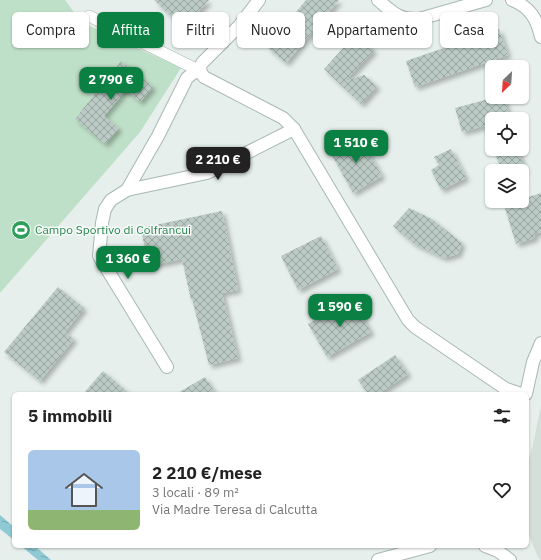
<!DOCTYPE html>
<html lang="it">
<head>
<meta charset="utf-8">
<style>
	body { margin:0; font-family:"IBM Plex Sans",sans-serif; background:#f2f2f2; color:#222; height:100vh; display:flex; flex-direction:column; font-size:15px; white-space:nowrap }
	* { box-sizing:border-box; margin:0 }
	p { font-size:13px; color:#767676 }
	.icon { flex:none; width:22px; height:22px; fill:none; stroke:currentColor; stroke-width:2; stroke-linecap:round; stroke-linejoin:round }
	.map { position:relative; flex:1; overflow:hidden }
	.drawer { position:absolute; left:12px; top:392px; width:517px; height:156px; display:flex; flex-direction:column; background:#fff; border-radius:6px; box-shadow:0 1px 3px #0004 }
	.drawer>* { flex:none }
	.guide { position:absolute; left:12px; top:12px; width:517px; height:36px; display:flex; gap:8px }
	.needle { width:26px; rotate:205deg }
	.fabs { position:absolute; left:485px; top:60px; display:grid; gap:8px }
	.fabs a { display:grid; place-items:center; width:44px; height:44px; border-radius:6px; background:#fff; box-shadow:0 1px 3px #0004; font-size:20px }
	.price { position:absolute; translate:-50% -34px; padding:0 9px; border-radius:8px; background:#0b8043; color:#fff; font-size:13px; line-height:26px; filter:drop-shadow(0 1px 2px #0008) }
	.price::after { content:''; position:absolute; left:50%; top:24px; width:12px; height:9px; margin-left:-6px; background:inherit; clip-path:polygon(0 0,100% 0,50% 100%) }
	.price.selected { background:#222; color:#fff }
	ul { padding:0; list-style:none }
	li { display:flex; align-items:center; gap:12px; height:100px; padding:0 16px }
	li+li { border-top:1px solid #e0e0e0 }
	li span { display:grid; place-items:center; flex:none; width:112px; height:80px; border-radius:6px; color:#555 }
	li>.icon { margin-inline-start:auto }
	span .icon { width:48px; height:48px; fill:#fffc; stroke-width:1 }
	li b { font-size:17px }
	h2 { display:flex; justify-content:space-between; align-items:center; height:48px; padding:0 16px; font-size:17px }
	.pill { padding:0 14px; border-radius:6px; background:#fff; box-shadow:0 1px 3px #0004; font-size:14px; line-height:36px }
	.pill.selected { background:#0b8043; color:#fff }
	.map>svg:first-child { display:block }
	.built { fill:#d4dfda }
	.green { fill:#bfe0c8 }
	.water { fill:url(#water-ripples) }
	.building { fill:url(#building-cross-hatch); filter:url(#shadow) }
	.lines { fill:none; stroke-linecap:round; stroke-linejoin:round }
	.lane-casing { stroke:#a8b8b2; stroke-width:12 }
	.street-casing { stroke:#a8b8b2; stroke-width:14 }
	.lane { stroke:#fff; stroke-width:11 }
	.street { stroke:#fff; stroke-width:12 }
	.labels { text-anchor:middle; stroke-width:3; stroke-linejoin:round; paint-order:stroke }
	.leisure-label { font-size:12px; fill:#27864d; stroke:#f7fbf9; text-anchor:start }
</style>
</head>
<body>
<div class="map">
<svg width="541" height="560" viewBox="0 0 541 560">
	<defs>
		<pattern id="water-ripples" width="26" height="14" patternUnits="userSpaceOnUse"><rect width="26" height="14" fill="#8ec9d4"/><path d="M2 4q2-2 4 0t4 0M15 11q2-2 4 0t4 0" fill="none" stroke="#74a5ad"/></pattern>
		<pattern id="building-cross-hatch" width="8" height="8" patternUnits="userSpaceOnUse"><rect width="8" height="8" fill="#bbcac4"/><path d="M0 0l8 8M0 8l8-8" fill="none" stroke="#98a6a0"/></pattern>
		<filter id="shadow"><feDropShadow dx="3.5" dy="3.5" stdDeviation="2" flood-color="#0004"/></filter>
	</defs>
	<rect width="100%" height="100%" fill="#e6efeb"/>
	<!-- built -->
	<polygon class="built" points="541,406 541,560 538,557 527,531 527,467 533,444"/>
	<!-- green -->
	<polygon class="green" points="0,0 65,0 81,22 181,68 140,132 0,293"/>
	<!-- water -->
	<g class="water">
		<polygon points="0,515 14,527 14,540 0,529"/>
		<polygon points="21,546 35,546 51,560 38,560"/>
	</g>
	<!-- building -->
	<g class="building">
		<polygon points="154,0 209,0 183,28"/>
		<polygon points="306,0 339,0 286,63 267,47"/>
		<polygon points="499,29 508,55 415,87 406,61"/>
		<polygon points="356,34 374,50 345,81 364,75 377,86 361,104 324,69"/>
		<polygon points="121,61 153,87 140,102 126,90 104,116 119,128 105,144 75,119"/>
		<polygon points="496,97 504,97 510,119 492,119 492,124 462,132 455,108"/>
		<polygon points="359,135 382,176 353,193 330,152"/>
		<polygon points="451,149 466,178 441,190 431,170 439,165 434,157"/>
		<polygon points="493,149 518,149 525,171 502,171"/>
		<polygon points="541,193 541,232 534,234 535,238 516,244 504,205 517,201 522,201 522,199"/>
		<polygon points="409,208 432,219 462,243 458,254 444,258 414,244 393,226"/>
		<polygon points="222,211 238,290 222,293 238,358 209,365 192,299 191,300 182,259 148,266 141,228"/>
		<polygon points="321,236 338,269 298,290 281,256"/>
		<polygon points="58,287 84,308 65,332 74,339 40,381 4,352"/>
		<polygon points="352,299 371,332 327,357 308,324"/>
		<polygon points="395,355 408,374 378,394 368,394 358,380"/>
		<polygon points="103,371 130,394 83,394"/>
		<polygon points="205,377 216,394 176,394"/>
	</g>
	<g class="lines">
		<defs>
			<polyline id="lane" points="89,16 200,71"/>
			<g id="street">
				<path d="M259,0L239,26L202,63C199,68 200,72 204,77L283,118L294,129L408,320L415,327L506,389L521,394"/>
				<path d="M378,0C392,12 399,20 419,19L486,0"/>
				<path d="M512,0C530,7 537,19 541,37"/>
				<polyline points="127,190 158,136 187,78 193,73 200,71"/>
				<polyline points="167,367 99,256 102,223 105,209 111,200 127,190 207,173 294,129"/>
				<polyline points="526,394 533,362 541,343"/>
				<polyline points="485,546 498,551 510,560"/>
				<polyline points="378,560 430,546"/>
			</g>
		</defs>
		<!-- lane casing -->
		<use href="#lane" class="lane-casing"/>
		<!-- street casing -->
		<use href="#street" class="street-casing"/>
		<!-- lane -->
		<use href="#lane" class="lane"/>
		<!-- street -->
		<use href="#street" class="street"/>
	</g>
	<!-- icons -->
	<defs>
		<symbol id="stadium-disc" viewBox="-11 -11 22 22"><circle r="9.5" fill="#2e9e5b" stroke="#f7fbf9"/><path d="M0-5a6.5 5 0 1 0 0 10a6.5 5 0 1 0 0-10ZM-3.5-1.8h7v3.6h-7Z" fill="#fff"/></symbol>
	</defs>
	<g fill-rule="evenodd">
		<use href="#stadium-disc" x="10" y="219" width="22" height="22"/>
	</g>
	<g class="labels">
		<!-- leisure labels -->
		<g class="leisure-label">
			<text x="35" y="234">Campo Sportivo di Colfrancui</text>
		</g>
	</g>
</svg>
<div class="fabs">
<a><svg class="needle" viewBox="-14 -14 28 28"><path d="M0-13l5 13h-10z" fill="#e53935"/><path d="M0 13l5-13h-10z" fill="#767676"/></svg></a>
<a><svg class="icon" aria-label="locate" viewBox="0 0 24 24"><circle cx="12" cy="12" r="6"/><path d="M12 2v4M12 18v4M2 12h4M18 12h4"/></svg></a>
<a><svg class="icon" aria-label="layers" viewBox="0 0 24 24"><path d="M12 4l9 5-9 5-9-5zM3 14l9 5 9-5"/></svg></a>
</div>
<b class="price" style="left:111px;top:101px">2 790 €</b>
<b class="price" style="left:356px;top:164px">1 510 €</b>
<b class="price selected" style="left:218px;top:181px">2 210 €</b>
<b class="price" style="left:128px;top:280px">1 360 €</b>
<b class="price" style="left:340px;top:328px">1 590 €</b>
<div class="guide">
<a class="pill">Compra</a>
<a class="pill selected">Affitta</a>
<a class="pill">Filtri</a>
<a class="pill">Nuovo</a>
<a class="pill">Appartamento</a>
<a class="pill">Casa</a>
</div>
<section class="drawer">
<h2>5 immobili<svg class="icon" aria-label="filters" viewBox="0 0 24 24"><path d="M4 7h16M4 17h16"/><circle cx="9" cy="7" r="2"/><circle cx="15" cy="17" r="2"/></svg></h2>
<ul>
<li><span style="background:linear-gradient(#a9c7e8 75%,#8fb573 0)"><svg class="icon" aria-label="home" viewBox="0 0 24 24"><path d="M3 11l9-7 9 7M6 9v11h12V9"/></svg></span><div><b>2 210 €/mese</b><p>3 locali · 89 m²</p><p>Via Madre Teresa di Calcutta</p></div><svg class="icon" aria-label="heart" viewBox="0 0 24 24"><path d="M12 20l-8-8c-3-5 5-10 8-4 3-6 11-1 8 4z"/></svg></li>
</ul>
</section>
</div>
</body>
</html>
